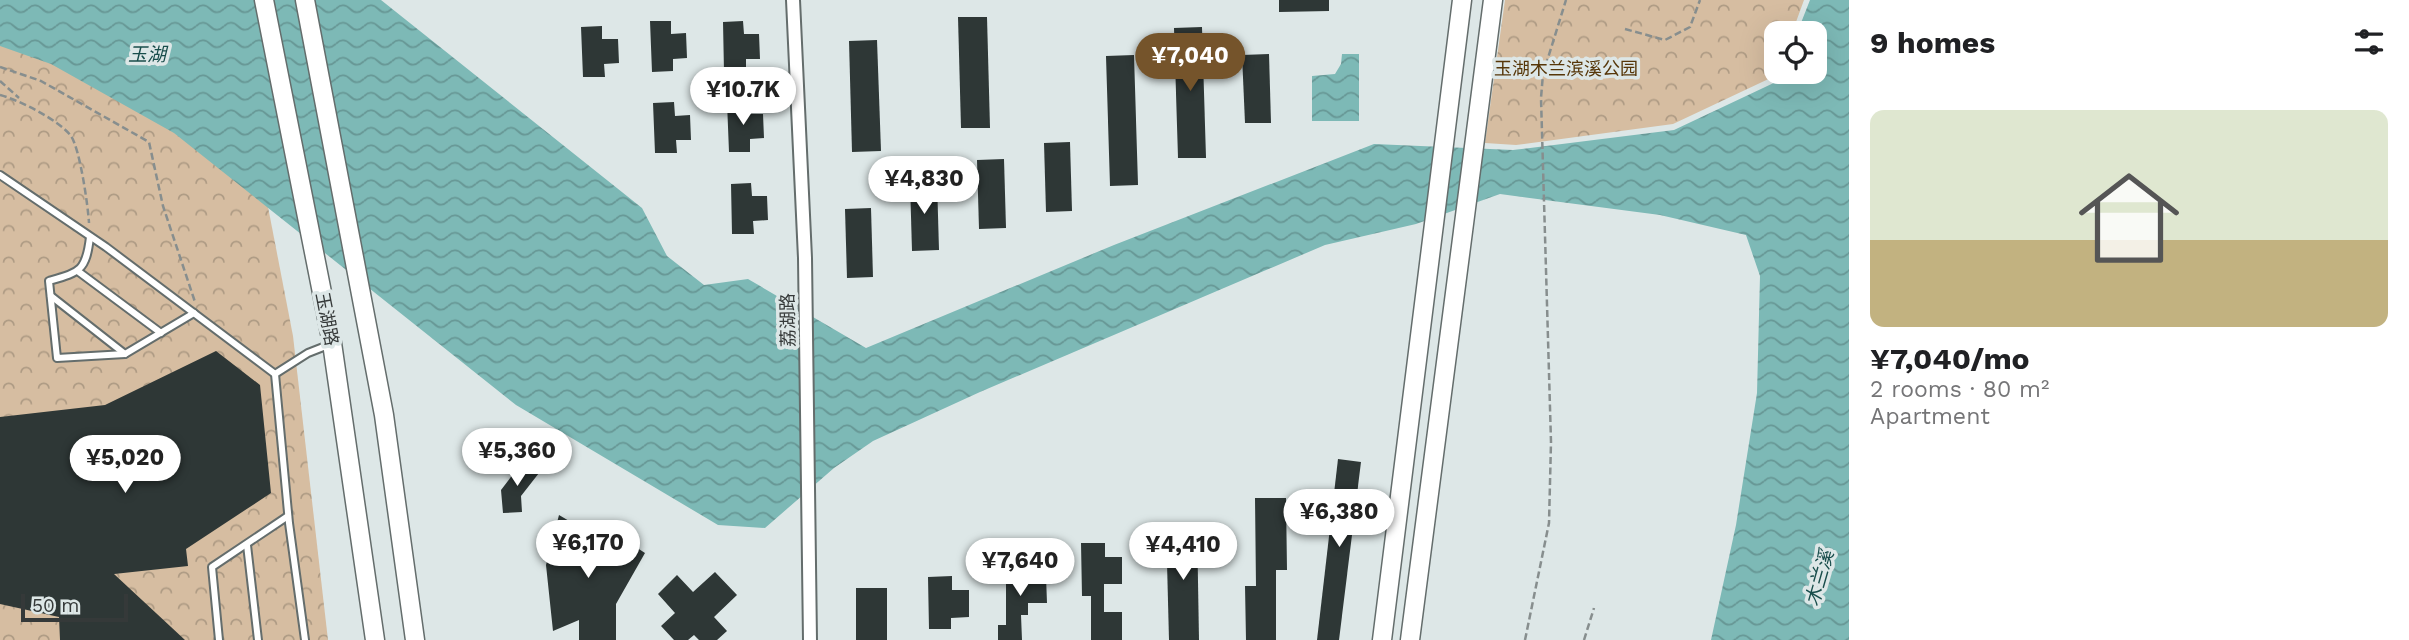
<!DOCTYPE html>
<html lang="en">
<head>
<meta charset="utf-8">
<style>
	body { margin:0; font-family:"Work Sans","Noto Sans SC",sans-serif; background:#f6f6f6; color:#202124; height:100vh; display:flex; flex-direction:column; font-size:26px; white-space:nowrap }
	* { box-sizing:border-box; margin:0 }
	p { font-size:23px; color:#757577 }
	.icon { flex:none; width:38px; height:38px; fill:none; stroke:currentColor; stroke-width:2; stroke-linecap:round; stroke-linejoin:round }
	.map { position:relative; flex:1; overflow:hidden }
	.drawer { display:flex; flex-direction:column; background:#fff; width:560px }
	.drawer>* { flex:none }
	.buttons { position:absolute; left:1764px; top:21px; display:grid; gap:14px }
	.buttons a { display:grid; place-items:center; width:63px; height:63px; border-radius:14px; background:#fff; box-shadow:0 7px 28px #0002; font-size:35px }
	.scale { position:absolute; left:21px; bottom:18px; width:107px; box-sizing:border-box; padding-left:7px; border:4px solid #353939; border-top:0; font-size:19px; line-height:24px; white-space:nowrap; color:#353939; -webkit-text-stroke:5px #dde7e7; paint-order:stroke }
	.price { position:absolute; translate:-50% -60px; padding:0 16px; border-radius:24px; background:#fff; color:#222; font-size:23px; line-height:46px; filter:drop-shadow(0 2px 4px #0008) }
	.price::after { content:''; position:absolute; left:50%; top:42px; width:21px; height:16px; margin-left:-10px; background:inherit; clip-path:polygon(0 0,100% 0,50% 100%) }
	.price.selected { background:#75542b; color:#fff }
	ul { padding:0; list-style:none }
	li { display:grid; align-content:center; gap:14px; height:371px; padding:0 21px }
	li span { display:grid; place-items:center; height:217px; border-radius:14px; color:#555 }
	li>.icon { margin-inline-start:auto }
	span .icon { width:126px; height:126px; fill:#fffc; stroke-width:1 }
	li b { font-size:30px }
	h2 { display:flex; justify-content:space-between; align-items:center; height:84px; padding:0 21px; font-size:30px }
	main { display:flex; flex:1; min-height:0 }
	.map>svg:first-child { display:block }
	.forest { fill:url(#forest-crowns) }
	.water { fill:url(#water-waves) }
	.building { fill:#2e3736 }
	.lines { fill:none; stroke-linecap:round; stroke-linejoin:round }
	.lane-casing { stroke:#646d6c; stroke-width:10 }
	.street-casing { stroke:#646d6c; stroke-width:16 }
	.secondary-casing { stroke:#646d6c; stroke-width:21 }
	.path { stroke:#878e8e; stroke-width:2.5; stroke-dasharray:7 3.5; stroke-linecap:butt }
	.lane { stroke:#fff; stroke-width:6 }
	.street { stroke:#fff; stroke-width:12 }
	.secondary { stroke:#fff; stroke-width:18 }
	.labels { text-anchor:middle; stroke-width:7; stroke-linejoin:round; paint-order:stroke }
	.park-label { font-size:18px; fill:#563608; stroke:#dde7e7 }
	.street-label { font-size:18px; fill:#353939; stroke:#dde7e7 }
	.water-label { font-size:19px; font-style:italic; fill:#184d4b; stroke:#dde7e7 }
</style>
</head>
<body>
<main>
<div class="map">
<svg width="1849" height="640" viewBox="0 0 1849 640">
	<defs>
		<pattern id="forest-crowns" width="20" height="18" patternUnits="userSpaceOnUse" patternTransform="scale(1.75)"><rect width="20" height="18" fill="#d6bda1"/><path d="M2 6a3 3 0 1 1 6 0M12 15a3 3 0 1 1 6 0" fill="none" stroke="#ae9b84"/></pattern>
		<pattern id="water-waves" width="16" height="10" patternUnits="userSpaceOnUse" patternTransform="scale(1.75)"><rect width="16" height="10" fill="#7db9b6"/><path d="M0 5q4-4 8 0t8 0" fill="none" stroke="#679795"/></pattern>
	</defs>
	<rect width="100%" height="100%" fill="#dde7e7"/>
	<!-- forest -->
	<g class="forest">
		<polygon points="0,0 228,0 293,336 328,640 0,640"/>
		<polygon points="1505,0 1804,0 1792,33 1776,33 1777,75 1673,124 1516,145 1485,143"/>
	</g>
	<!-- water -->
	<g class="water">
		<polygon points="0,0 381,0 642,208 667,256 704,285 748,279 866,348 1114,245 1374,144 1513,150 1674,130 1780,80 1783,72 1815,72 1815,33 1797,33 1810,0 1849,0 1849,640 1711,640 1736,525 1757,393 1760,276 1746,235 1660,215 1500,194 1416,224 1325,245 980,392 873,441 834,468 765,528 718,525 516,405 174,133 51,64 0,46"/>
		<polygon points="1342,54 1359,54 1359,121 1312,121 1312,76 1335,74 1341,64"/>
	</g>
	<!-- building -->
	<g class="building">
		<polygon points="1279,0 1329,0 1329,11 1279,12"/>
		<polygon points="958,17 987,17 990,128 961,128"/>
		<polygon points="650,21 671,21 671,34 686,33 687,58 673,59 673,71 652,72"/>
		<polygon points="743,21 744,34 759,34 760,59 746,59 746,72 724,72 723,22"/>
		<polygon points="602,26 602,39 618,39 619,63 604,64 605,77 583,77 581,27"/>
		<polygon points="1202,27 1206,158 1178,158 1174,28"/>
		<polygon points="877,40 881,151 852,152 849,41"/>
		<polygon points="1269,54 1271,123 1245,123 1242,55"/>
		<polygon points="1134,55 1138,185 1110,186 1106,56"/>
		<polygon points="748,101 748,114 763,114 764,138 750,139 750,152 729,152 727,102"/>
		<polygon points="674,102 675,116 690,115 691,140 676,140 677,153 655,153 653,103"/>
		<polygon points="1070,142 1072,211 1046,212 1044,143"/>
		<polygon points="1004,159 1006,228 979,229 977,160"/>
		<polygon points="937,181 939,250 912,251 910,182"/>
		<polygon points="751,183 752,196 767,196 768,220 753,221 754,234 732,234 731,184"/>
		<polygon points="871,208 873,277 847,278 845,209"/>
		<polygon points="216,351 260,385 271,493 186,549 188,566 114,574 185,640 60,640 59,617 0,604 0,417 105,405"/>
		<polygon points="1338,459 1361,462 1339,640 1317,640"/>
		<polygon points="523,461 539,473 521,496 522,512 503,513 501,490"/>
		<polygon points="1255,498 1286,498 1287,570 1276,570 1276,640 1246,640 1245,586 1256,586"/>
		<polygon points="559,515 608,544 614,533 645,553 616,604 616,640 579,640 579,620 553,631 546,565"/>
		<polygon points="1166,524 1197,524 1199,640 1169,640"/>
		<polygon points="1081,543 1105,543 1105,557 1122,557 1122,584 1104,584 1104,612 1122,612 1122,640 1091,640 1091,596 1082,596"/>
		<polygon points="1006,562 1029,562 1030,576 1046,576 1047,603 1028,603 1028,615 1021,615 1022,640 998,640 998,625 1006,625"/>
		<polygon points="715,572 737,595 714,617 727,631 717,640 699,640 694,635 688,640 674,640 661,626 675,613 658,594 677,575 693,592"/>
		<polygon points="952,576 952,590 969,590 969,617 951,618 951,629 929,629 928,577"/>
		<rect x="856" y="588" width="31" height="52"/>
	</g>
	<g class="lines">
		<defs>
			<g id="lane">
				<polyline points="0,175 106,247 275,374 308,353 331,344"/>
				<path d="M90,237C86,271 80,272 49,281L57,358L125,354L194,313"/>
				<polyline points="79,272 161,333"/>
				<polyline points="51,296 125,354"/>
				<polyline points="275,374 289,523 305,640"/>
				<polyline points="247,545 258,640"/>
				<polyline points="219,640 212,567 288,516"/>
			</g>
			<polyline id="street" points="793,0 805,258 810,640"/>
			<g id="secondary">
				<polyline points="264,0 332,343 375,640"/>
				<polyline points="305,0 384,415 415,640"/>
				<polyline points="1382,640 1462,0"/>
				<polyline points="1410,640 1493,0"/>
			</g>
		</defs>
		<!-- lane casing -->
		<use href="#lane" class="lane-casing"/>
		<!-- street casing -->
		<use href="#street" class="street-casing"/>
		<!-- secondary casing -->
		<use href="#secondary" class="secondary-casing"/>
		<!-- path -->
		<g class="path">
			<polyline points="1625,29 1665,40 1690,27 1700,0"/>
			<polyline points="0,67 41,81 149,142 163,206 195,302"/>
			<polyline points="0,81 19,98"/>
			<path d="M0,95C19,100 59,120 71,136C80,149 88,206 89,223"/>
			<polyline points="1525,640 1549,523 1551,442 1541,98 1543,74 1566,0"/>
			<polyline points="1584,640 1594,608"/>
		</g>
		<!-- lane -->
		<use href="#lane" class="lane"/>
		<!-- street -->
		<use href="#street" class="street"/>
		<!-- secondary -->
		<use href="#secondary" class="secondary"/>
	</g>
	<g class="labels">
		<!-- park labels -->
		<g class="park-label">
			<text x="1566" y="75">玉湖木兰滨溪公园</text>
		</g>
		<!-- street labels -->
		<g class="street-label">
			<text transform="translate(327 319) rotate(79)" y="6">玉湖路</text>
			<text transform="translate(788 320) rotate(-91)" y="6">荔湖路</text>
		</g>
		<!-- water labels -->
		<g class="water-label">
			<text x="147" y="61">玉湖</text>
			<text transform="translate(1819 578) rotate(-74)" y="7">木兰溪</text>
		</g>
	</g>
</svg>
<div class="buttons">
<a><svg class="icon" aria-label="locate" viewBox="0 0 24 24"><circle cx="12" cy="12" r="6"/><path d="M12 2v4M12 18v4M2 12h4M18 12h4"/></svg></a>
</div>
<div class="scale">50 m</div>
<b class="price selected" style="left:1190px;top:93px">¥7,040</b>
<b class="price" style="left:743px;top:127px">¥10.7K</b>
<b class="price" style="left:924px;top:216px">¥4,830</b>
<b class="price" style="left:517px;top:488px">¥5,360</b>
<b class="price" style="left:125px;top:495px">¥5,020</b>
<b class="price" style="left:1339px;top:549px">¥6,380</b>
<b class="price" style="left:588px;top:580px">¥6,170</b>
<b class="price" style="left:1183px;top:582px">¥4,410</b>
<b class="price" style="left:1020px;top:598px">¥7,640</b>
</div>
<section class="drawer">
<h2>9 homes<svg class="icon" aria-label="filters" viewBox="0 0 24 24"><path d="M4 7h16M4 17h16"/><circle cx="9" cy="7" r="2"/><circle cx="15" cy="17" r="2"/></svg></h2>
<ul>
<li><span style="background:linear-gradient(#dfe7d0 60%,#c2b280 0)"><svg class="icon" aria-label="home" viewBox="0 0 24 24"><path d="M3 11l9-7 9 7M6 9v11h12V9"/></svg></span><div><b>¥7,040/mo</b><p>2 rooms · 80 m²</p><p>Apartment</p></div></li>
</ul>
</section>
</main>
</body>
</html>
